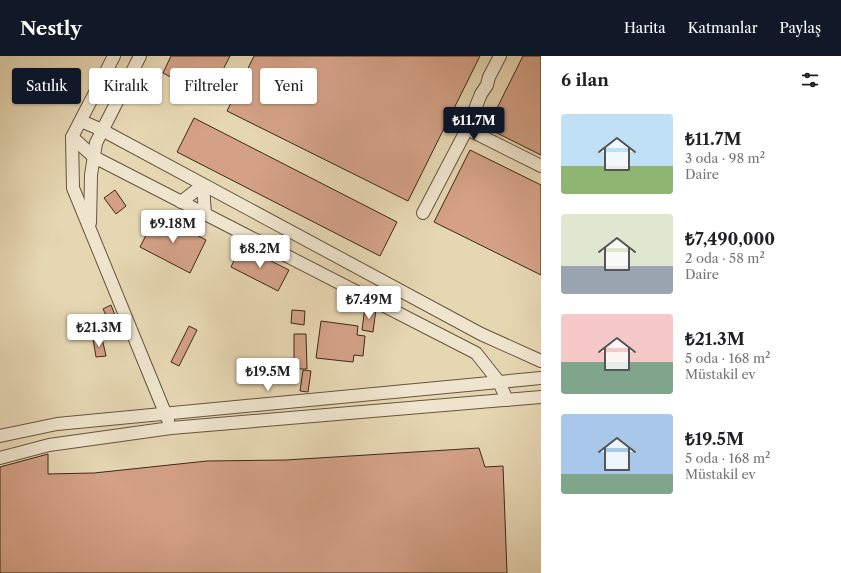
<!DOCTYPE html>
<html lang="tr">
<head>
<meta charset="utf-8">
<style>
	body { margin:0; font-family:"Libre Caslon Text",serif; background:#f2f2f2; color:#202124; height:100vh; display:flex; flex-direction:column; font-size:15px; white-space:nowrap }
	* { box-sizing:border-box; margin:0 }
	p { font-size:13px; color:#757577 }
	.icon { flex:none; width:22px; height:22px; fill:none; stroke:currentColor; stroke-width:2; stroke-linecap:round; stroke-linejoin:round }
	.map { position:relative; flex:1; overflow:hidden }
	.panel { display:flex; flex-direction:column; background:#fff; width:300px }
	.panel>* { flex:none }
	.hud { position:absolute; left:12px; top:12px; width:380px; height:36px; display:flex; gap:8px }
	.price { position:absolute; translate:-50% -34px; padding:0 9px; border-radius:4px; background:#fff; color:#222; font-size:13px; line-height:26px; filter:drop-shadow(0 1px 2px #0008) }
	.price::after { content:''; position:absolute; left:50%; top:24px; width:12px; height:9px; margin-left:-6px; background:inherit; clip-path:polygon(0 0,100% 0,50% 100%) }
	.price.on { background:#111827; color:#fff }
	ul { padding:0; list-style:none }
	li { display:flex; align-items:center; gap:12px; height:100px; padding:0 20px }
	li span { display:grid; place-items:center; flex:none; width:112px; height:80px; border-radius:4px; color:#555 }
	li>.icon { margin-inline-start:auto }
	span .icon { width:48px; height:48px; fill:#fffc; stroke-width:1 }
	li b { font-size:17px }
	h2 { display:flex; justify-content:space-between; align-items:center; height:48px; padding:0 20px; font-size:17px }
	.chip { padding:0 14px; border-radius:4px; background:#fff; box-shadow:0 1px 3px #0004; font-size:14px; line-height:36px }
	.chip.on { background:#111827; color:#fff }
	header { display:flex; align-items:center; gap:24px; box-sizing:border-box; height:56px; padding:0 20px; background:#111827; color:#fff }
	header strong { font-size:19px }
	nav { display:flex; gap:22px; margin-inline-start:auto; font-size:14px }
	main { display:flex; flex:1; min-height:0 }
	.map>svg:first-child { display:block }
	.building { fill:#d4a187; stroke:#3e2917 }
	.lines { fill:none; stroke-linecap:round; stroke-linejoin:round }
	.minor-casing { stroke:#68543e; stroke-width:14 }
	.minor { stroke:#efe5ce; stroke-width:12 }
</style>
</head>
<body>
<header>
<strong>Nestly</strong>
<nav><a>Harita</a><a>Katmanlar</a><a>Paylaş</a></nav>
</header>
<main>
<div class="map">
<svg width="541" height="517" viewBox="0 0 541 517">
	<rect width="100%" height="100%" fill="#e6d7b3"/>
	<filter id="stains"><feTurbulence type="fractalNoise" baseFrequency=".005" numOctaves="4"/><feColorMatrix values="0 0 0 0 .2 0 0 0 0 .09 0 0 0 0 .02 0 0 0 .5 -.17"/></filter>
	<radialGradient id="worn" r=".72"><stop offset=".6" stop-color="#630" stop-opacity="0"/><stop offset="1" stop-color="#630" stop-opacity=".3"/></radialGradient>
	<!-- building -->
	<g class="building">
		<polygon points="171,0 230,0 209,41 163,17"/>
		<polygon points="254,0 480,0 408,145 227,55"/>
		<polygon points="523,0 541,0 541,99 487,72"/>
		<polygon points="194,62 397,166 380,200 177,96"/>
		<polygon points="470,94 541,129 541,219 434,166"/>
		<polygon points="115,134 126,150 116,158 104,142"/>
		<polygon points="157,158 206,184 190,217 140,191"/>
		<polygon points="241,190 289,214 278,235 231,211"/>
		<polygon points="111,249 116,262 109,265 103,253"/>
		<polygon points="365,251 376,253 373,276 362,274"/>
		<polygon points="292,254 305,255 304,269 291,267"/>
		<polygon points="321,265 358,270 357,279 365,280 363,300 354,299 353,306 316,302"/>
		<polygon points="189,270 197,274 179,310 171,306"/>
		<polygon points="294,278 306,278 307,313 294,313"/>
		<polygon points="102,282 106,300 96,301 93,283"/>
		<polygon points="303,314 311,315 308,336 300,335"/>
		<polygon points="479,392 485,411 503,410 507,517 0,517 0,411 48,398 48,418 94,417 207,405 286,404"/>
	</g>
	<g class="lines">
		<defs>
			<g id="minor">
				<polyline points="114,0 72,81 73,132 168,364"/>
				<polyline points="81,65 102,74 481,278 541,305"/>
				<polyline points="467,73 541,110"/>
				<polyline points="72,81 94,101 476,297 499,326 507,344"/>
				<polyline points="181,146 203,129 205,158"/>
				<polyline points="423,157 467,73 481,38 487,29 489,21 500,0"/>
				<polyline points="90,167 91,119 96,87 140,0"/>
				<polyline points="0,380 57,368 541,322"/>
				<polyline points="0,402 49,389 171,372 541,341"/>
			</g>
		</defs>
		<!-- minor casing -->
		<use href="#minor" class="minor-casing"/>
		<!-- minor -->
		<use href="#minor" class="minor"/>
	</g>
	<rect width="100%" height="100%" filter="url(#stains)"/>
	<rect width="100%" height="100%" fill="url(#worn)"/>
</svg>
<b class="price on" style="left:474px;top:85px">₺11.7M</b>
<b class="price" style="left:173px;top:188px">₺9.18M</b>
<b class="price" style="left:260px;top:213px">₺8.2M</b>
<b class="price" style="left:369px;top:264px">₺7.49M</b>
<b class="price" style="left:99px;top:292px">₺21.3M</b>
<b class="price" style="left:268px;top:336px">₺19.5M</b>
<div class="hud">
<a class="chip on">Satılık</a>
<a class="chip">Kiralık</a>
<a class="chip">Filtreler</a>
<a class="chip">Yeni</a>
</div>
</div>
<section class="panel">
<h2>6 ilan<svg class="icon" aria-label="filters" viewBox="0 0 24 24"><path d="M4 7h16M4 17h16"/><circle cx="9" cy="7" r="2"/><circle cx="15" cy="17" r="2"/></svg></h2>
<ul>
<li><span style="background:linear-gradient(#bfe0f5 65%,#8fb573 0)"><svg class="icon" aria-label="home" viewBox="0 0 24 24"><path d="M3 11l9-7 9 7M6 9v11h12V9"/></svg></span><div><b>₺11.7M</b><p>3 oda · 98 m²</p><p>Daire</p></div></li>
<li><span style="background:linear-gradient(#dfe7d0 65%,#9aa5b1 0)"><svg class="icon" aria-label="home" viewBox="0 0 24 24"><path d="M3 11l9-7 9 7M6 9v11h12V9"/></svg></span><div><b>₺7,490,000</b><p>2 oda · 58 m²</p><p>Daire</p></div></li>
<li><span style="background:linear-gradient(#f6c9c9 60%,#7fa58c 0)"><svg class="icon" aria-label="home" viewBox="0 0 24 24"><path d="M3 11l9-7 9 7M6 9v11h12V9"/></svg></span><div><b>₺21.3M</b><p>5 oda · 168 m²</p><p>Müstakil ev</p></div></li>
<li><span style="background:linear-gradient(#a9c7e8 75%,#7fa58c 0)"><svg class="icon" aria-label="home" viewBox="0 0 24 24"><path d="M3 11l9-7 9 7M6 9v11h12V9"/></svg></span><div><b>₺19.5M</b><p>5 oda · 168 m²</p><p>Müstakil ev</p></div></li>
</ul>
</section>
</main>
</body>
</html>
